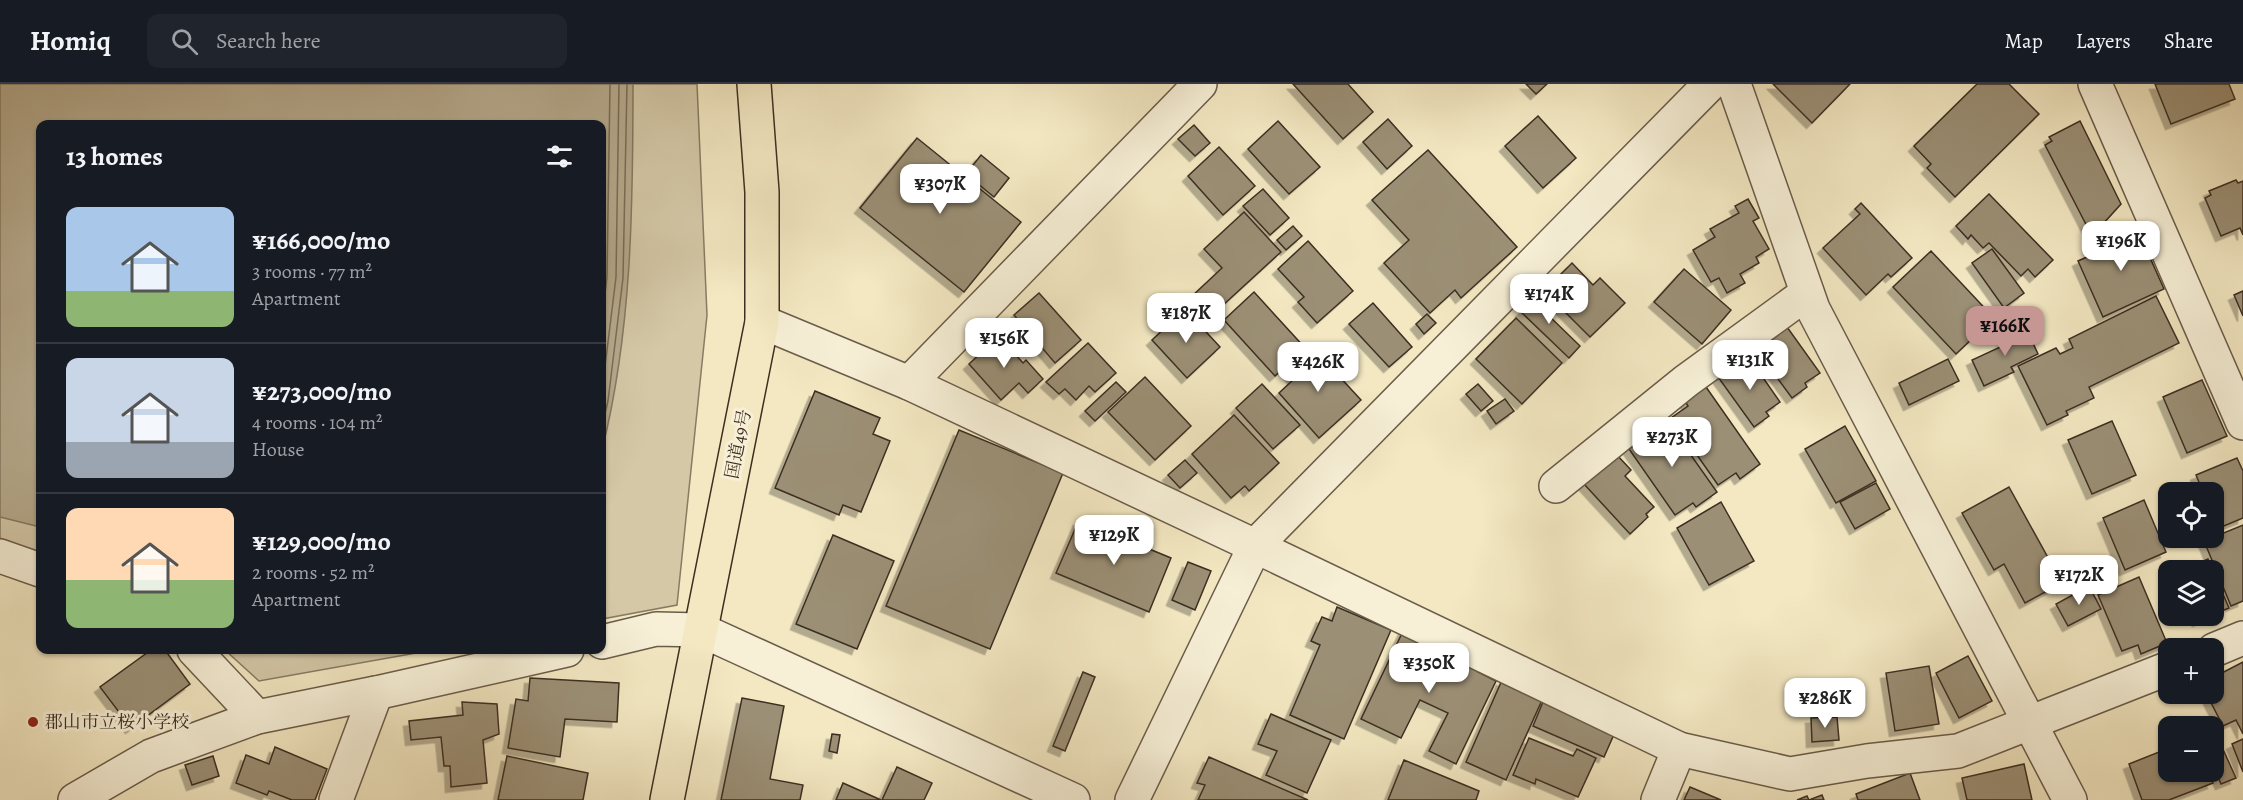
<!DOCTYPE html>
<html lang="en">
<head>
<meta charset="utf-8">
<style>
	body { margin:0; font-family:Alegreya,"Noto Serif JP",serif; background:#20242c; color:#f1f3f6; height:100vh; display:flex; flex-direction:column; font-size:22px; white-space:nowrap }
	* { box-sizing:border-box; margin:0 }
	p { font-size:20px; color:#9ea1a6 }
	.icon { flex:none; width:33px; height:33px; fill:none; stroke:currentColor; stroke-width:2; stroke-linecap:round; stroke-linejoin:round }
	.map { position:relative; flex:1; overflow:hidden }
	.details { position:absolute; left:36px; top:36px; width:570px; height:534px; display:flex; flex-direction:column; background:#171b24; border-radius:12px; box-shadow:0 2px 4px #0004 }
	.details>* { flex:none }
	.controls { position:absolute; left:2158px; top:398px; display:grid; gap:12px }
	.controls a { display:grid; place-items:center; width:66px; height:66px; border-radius:12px; background:#171b24; box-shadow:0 2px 4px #0004; font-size:30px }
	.price { position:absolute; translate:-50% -51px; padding:0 14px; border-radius:12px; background:#fff; color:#222; font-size:20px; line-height:39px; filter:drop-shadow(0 2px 3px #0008) }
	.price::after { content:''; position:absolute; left:50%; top:36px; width:18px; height:14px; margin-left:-9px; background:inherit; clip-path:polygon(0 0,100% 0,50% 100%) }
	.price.selected { background:#c59692; color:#111 }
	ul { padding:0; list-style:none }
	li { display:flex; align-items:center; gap:18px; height:150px; padding:0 30px }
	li+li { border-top:2px solid #363941 }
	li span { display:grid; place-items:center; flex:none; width:168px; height:120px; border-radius:12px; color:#555 }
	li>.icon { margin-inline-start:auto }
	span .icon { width:72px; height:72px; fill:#fffc; stroke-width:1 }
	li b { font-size:26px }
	h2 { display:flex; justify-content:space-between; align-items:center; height:72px; padding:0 30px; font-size:26px }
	header { display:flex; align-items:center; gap:36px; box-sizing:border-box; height:84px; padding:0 30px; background:#171b24; border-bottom:2px solid #363941 }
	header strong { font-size:28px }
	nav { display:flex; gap:33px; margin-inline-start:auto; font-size:21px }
	.search { width:420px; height:54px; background:#20242c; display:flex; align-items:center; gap:15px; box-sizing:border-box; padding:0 21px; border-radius:12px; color:#9ea1a6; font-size:22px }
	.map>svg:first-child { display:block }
	.green { fill:#d4c8a7; stroke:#887b64; stroke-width:1.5 }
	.water { fill:#b5a98c; stroke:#857862; stroke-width:1.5 }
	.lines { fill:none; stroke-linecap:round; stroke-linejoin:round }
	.shore { stroke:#786c57; stroke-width:1.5 }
	.building { fill:#9b8f75; stroke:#3c2e22; stroke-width:1.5; filter:url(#shadow) }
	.minor-casing { stroke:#6a5c4a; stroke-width:36 }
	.highway-casing { stroke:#3c2e22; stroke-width:36 }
	.minor { stroke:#f7f0d7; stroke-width:33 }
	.highway { stroke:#f3e8c2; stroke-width:33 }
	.poi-dot { fill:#8f2418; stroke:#f7f0d7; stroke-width:2 }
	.labels { text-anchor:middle; stroke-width:6; stroke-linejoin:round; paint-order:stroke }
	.street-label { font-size:18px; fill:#3c2e22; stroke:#f7f0d7 }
	.poi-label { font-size:18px; fill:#3c2e22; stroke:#f7f0d7; text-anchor:start }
</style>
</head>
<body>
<header>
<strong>Homiq</strong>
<div class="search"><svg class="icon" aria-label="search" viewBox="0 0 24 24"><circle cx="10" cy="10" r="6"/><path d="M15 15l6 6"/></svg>Search here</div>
<nav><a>Map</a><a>Layers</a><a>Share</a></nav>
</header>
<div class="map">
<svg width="2243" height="716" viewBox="0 0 2243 716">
	<defs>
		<filter id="shadow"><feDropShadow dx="-5.5" dy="5.5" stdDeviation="0" flood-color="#0004"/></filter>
	</defs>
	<rect width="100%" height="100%" fill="#f3e8c2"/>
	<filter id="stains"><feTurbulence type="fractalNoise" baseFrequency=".00333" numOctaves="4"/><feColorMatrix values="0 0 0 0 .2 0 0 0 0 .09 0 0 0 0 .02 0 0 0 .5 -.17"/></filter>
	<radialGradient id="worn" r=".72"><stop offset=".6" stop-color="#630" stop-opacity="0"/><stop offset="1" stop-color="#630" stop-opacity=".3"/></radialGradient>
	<!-- green -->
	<g class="green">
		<polygon points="0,0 697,0 707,231 677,521 602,535 602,40 40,40 40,471 0,454"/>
		<polygon points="225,566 433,566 259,597"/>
	</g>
	<!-- water -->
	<path class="water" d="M0,0H633C633,122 632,247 602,366V40H40V443L0,433Z"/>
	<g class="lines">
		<!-- shore -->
		<g class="shore">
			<polyline points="602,234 607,193 610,0"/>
			<polyline points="602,307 616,193 619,0"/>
			<polyline points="602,342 608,317 623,194 627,0"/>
		</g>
	</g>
	<!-- building -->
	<g class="building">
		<polygon points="1293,0 1348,0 1373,28 1343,55"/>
		<polygon points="1526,0 1547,0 1536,10"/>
		<polygon points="1773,0 1850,0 1812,39"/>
		<polygon points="1977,0 2009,0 2039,30 1955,113 1927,84 1931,80 1914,62"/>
		<polygon points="2155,0 2229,0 2235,15 2171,40"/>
		<polygon points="1538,32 1576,74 1543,104 1505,62"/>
		<polygon points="1388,35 1412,62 1387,85 1363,58"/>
		<polygon points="1278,37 1320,83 1289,110 1248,65"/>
		<polygon points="2080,37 2121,120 2092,152 2045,61 2052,57 2049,53"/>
		<polygon points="1194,41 1210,59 1195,72 1178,55"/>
		<polygon points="917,54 1021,138 964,208 860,124"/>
		<polygon points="1219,63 1255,102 1223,131 1188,92"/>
		<polygon points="1428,66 1517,163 1461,214 1455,206 1430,229 1384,179 1409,156 1372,116"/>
		<polygon points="981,71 1009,94 994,113 966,90"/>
		<polygon points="2236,96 2238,99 2243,97 2243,151 2240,144 2221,152 2205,114 2211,111 2209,107"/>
		<polygon points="1263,105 1289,134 1270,151 1243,122"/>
		<polygon points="1989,110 2053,176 2035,193 2028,185 2021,192 1989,159 1983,164 1971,151 1968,155 1956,142"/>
		<polygon points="1748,115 1759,134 1753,137 1769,165 1756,173 1759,179 1740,190 1745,199 1727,209 1719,194 1711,198 1693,166 1715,153 1710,145 1739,129 1735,122"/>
		<polygon points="1861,119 1912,174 1891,193 1888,190 1866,211 1823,164 1860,130 1855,125"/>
		<polygon points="1244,128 1281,168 1209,234 1190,214 1222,184 1204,165"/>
		<polygon points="2135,140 2164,205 2103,233 2078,177 2105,165 2101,155"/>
		<polygon points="1293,142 1302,152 1286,166 1277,156"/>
		<polygon points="1308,157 1353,207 1317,239 1298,218 1304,213 1278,185"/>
		<polygon points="1992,165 2024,209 2004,224 1972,179"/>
		<polygon points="1931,167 1994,234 1956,270 1893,203"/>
		<polygon points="1572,179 1593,201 1600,194 1625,219 1590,253 1544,207"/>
		<polygon points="1684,185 1731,226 1702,260 1654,218"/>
		<polygon points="2243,207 2243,232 2234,211"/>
		<polygon points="1254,208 1306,265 1275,292 1224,236"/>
		<polygon points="1039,209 1081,256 1055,279 1014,231"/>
		<polygon points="1539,209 1552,223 1546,229 1580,262 1569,274 1521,228"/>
		<polygon points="2156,212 2179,259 2089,303 2094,314 2066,327 2068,331 2047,341 2018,282 2056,264 2060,270 2073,264 2069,255"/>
		<polygon points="1373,219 1412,263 1389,283 1349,240"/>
		<polygon points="1185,225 1220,263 1187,294 1152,256"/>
		<polygon points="1427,230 1436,239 1424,250 1416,240"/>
		<polygon points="1516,234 1562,279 1522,320 1476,275"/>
		<polygon points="2025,242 2038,270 2011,283 2014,288 1984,302 1972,276 2009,259 2005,252"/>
		<polygon points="1787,243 1820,289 1805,299 1807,303 1792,314 1756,265"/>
		<polygon points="999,252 1023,279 1026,276 1043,295 1028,309 1019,299 1001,316 969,280"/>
		<polygon points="1088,259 1116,289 1095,308 1089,302 1076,316 1065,305 1059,310 1046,298"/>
		<polygon points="1313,264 1361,316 1319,354 1279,309 1294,295 1287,287"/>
		<polygon points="1748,272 1780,318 1766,328 1769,332 1754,343 1718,293"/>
		<polygon points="1948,275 1959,297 1909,321 1899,299"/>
		<polygon points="1145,293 1191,342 1155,376 1108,328"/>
		<polygon points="2202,296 2227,352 2187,369 2163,313"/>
		<polygon points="1116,298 1126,308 1095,337 1085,327"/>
		<polygon points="1262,300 1300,341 1273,365 1236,324"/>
		<polygon points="1478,300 1493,317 1481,327 1466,310"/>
		<polygon points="1706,303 1760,380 1740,395 1736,389 1718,401 1671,334 1688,322 1685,317"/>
		<polygon points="815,307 880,334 873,350 890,357 861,428 843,421 839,431 775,404"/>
		<polygon points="1505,315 1514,327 1496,340 1487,327"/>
		<polygon points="1234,331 1279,379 1249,407 1245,402 1231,414 1192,370"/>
		<polygon points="1664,333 1717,408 1696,423 1693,419 1675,431 1629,365 1645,354 1641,349"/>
		<polygon points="2112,337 2136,391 2092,410 2068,356"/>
		<polygon points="1845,342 1876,397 1836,419 1805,365"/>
		<polygon points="959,346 1063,389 990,565 886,522"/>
		<polygon points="1616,370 1631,386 1625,392 1654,423 1646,430 1648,433 1630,450 1584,400"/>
		<polygon points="2237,374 2243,387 2243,434 2219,444 2214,433 2214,408 2203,408 2196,391"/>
		<polygon points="1185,376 1197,389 1180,404 1168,391"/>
		<polygon points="1876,399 1890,425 1855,445 1840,418"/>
		<polygon points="2009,403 2062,499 2025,519 2004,480 1994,486 1962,429"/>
		<polygon points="2144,416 2166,468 2125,486 2103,434"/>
		<polygon points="1721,418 1754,477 1709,501 1677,444"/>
		<polygon points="1079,436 1171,474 1149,528 1056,489"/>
		<polygon points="2243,441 2243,517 2231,522 2204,457"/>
		<polygon points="833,451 894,477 857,565 796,540"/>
		<polygon points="2208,475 2213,486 2182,486"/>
		<polygon points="1188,478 1211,487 1195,526 1172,516"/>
		<polygon points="2214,489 2229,524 2214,530"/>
		<polygon points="2139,493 2167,559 2141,570 2138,561 2122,567 2098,511"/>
		<polygon points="2089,502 2101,525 2068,542 2056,520"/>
		<polygon points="1337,523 1391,546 1344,655 1290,631 1320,561 1311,557 1322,533 1332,537"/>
		<polygon points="2196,531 2212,531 2198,537"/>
		<polygon points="1404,545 1437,561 1434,568 1454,578 1457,572 1480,583 1478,588 1496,597 1456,680 1429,667 1448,629 1420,616 1401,654 1361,635"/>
		<polygon points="151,566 165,566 190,600 131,644 100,603"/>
		<polygon points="1968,572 1992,617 1959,634 1936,589"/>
		<polygon points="2243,578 2243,650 2236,636 2223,642 2206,609 2214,609 2214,593"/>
		<polygon points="1929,582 1939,640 1895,647 1886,589"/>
		<polygon points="1083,588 1095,593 1065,667 1053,662"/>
		<polygon points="530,594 619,599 617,638 565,635 560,673 508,664 516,615 528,617"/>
		<polygon points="1502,596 1543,614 1506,696 1466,678"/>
		<polygon points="1545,613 1615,648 1604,673 1533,642"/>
		<polygon points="742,614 784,622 770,695 803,701 800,716 721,716"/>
		<polygon points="462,618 497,620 499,650 483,656 487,699 451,703 450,682 444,682 441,653 411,656 409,637 463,631"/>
		<polygon points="1271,630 1331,656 1307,709 1266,691 1277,667 1258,660"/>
		<polygon points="1837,633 1839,656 1812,658 1811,634"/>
		<polygon points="832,650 840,651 837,669 829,667"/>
		<polygon points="1529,654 1573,672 1577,665 1596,674 1578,713 1536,695 1535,700 1513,691"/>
		<polygon points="2243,655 2243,688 2232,660"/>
		<polygon points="275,663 327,685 315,716 292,716 269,707 267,711 236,699 246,671 269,680"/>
		<polygon points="2222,663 2236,694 2221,700 2214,684 2214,667"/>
		<polygon points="2169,664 2169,687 2208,687 2213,699 2169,716 2142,716 2129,680"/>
		<polygon points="213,672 219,692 192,701 185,681"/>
		<polygon points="507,672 588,689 583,716 498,716"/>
		<polygon points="1209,673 1308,716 1198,716 1205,701 1197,699"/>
		<polygon points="1404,676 1479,707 1476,716 1388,716"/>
		<polygon points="2024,680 2032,716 1967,716 1962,694"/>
		<polygon points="897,683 932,699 924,716 882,716"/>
		<polygon points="1910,689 1920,716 1858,716 1856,710"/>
		<polygon points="843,699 881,716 836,716"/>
		<polygon points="1690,703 1721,716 1684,716"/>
		<polygon points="1822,711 1824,716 1797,716 1807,712 1809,716"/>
	</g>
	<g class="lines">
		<defs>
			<g id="minor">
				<polyline points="1734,0 1813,225 2070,716"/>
				<polyline points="2095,0 2243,339"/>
				<polyline points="762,238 909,299 1255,462 1679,665 1790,690 1867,677 1958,667 2169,584"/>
				<polyline points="909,299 1200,0"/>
				<polyline points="1556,402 1686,297 1807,209"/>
				<polyline points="0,472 40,486"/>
				<polyline points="602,558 656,545 701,546 1073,716"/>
				<polyline points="194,566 257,633"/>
				<polyline points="2214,566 2243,554"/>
				<polyline points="75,716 151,672 257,633 376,609 567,566"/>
				<polyline points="336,716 376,609"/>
				<polyline points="1132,716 1255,462 1710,0"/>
				<polyline points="1658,716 1679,665"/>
			</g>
			<polyline id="highway" points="667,716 762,238 762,108 754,0"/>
		</defs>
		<!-- minor casing -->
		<use href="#minor" class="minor-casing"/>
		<!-- highway casing -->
		<use href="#highway" class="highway-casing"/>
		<!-- minor -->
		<use href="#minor" class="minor"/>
		<!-- highway -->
		<use href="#highway" class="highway"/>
	</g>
	<!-- markers -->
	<circle class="poi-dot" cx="33" cy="638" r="6"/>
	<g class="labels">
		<!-- street labels -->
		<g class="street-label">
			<text transform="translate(738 360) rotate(-79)" y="6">国道49号</text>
		</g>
		<!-- poi labels -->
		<g class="poi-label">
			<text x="45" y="644">郡山市立桜小学校</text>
		</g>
	</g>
	<rect width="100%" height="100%" filter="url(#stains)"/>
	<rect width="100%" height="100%" fill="url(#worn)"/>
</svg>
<div class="controls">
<a><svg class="icon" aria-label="locate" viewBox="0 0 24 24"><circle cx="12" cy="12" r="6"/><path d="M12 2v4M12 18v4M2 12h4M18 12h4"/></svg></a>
<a><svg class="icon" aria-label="layers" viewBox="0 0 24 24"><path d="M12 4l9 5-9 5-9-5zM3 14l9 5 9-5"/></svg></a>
<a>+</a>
<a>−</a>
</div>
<b class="price" style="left:940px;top:131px">¥307K</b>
<b class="price" style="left:2121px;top:188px">¥196K</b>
<b class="price" style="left:1549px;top:241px">¥174K</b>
<b class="price" style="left:1186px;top:260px">¥187K</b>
<b class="price selected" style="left:2005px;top:273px">¥166K</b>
<b class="price" style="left:1004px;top:285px">¥156K</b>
<b class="price" style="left:1750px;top:307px">¥131K</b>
<b class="price" style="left:1318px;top:309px">¥426K</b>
<b class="price" style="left:1672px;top:384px">¥273K</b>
<b class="price" style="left:1114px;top:482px">¥129K</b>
<b class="price" style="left:2079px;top:522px">¥172K</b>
<b class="price" style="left:1429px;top:610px">¥350K</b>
<b class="price" style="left:1825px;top:645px">¥286K</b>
<section class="details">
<h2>13 homes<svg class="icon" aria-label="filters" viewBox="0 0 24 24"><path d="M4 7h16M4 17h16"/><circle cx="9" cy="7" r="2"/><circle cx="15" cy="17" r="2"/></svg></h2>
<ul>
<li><span style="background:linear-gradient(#a9c7e8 70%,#8fb573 0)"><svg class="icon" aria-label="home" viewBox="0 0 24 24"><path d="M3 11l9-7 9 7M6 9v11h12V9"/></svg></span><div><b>¥166,000/mo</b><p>3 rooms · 77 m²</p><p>Apartment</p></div></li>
<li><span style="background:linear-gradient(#c9d6e8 70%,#9aa5b1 0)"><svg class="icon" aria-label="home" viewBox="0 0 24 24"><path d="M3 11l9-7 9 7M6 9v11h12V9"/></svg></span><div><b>¥273,000/mo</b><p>4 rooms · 104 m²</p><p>House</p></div></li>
<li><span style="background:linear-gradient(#ffd9b3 60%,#8fb573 0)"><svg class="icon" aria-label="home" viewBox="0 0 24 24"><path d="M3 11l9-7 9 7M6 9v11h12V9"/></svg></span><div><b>¥129,000/mo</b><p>2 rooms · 52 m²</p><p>Apartment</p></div></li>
</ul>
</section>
</div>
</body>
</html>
